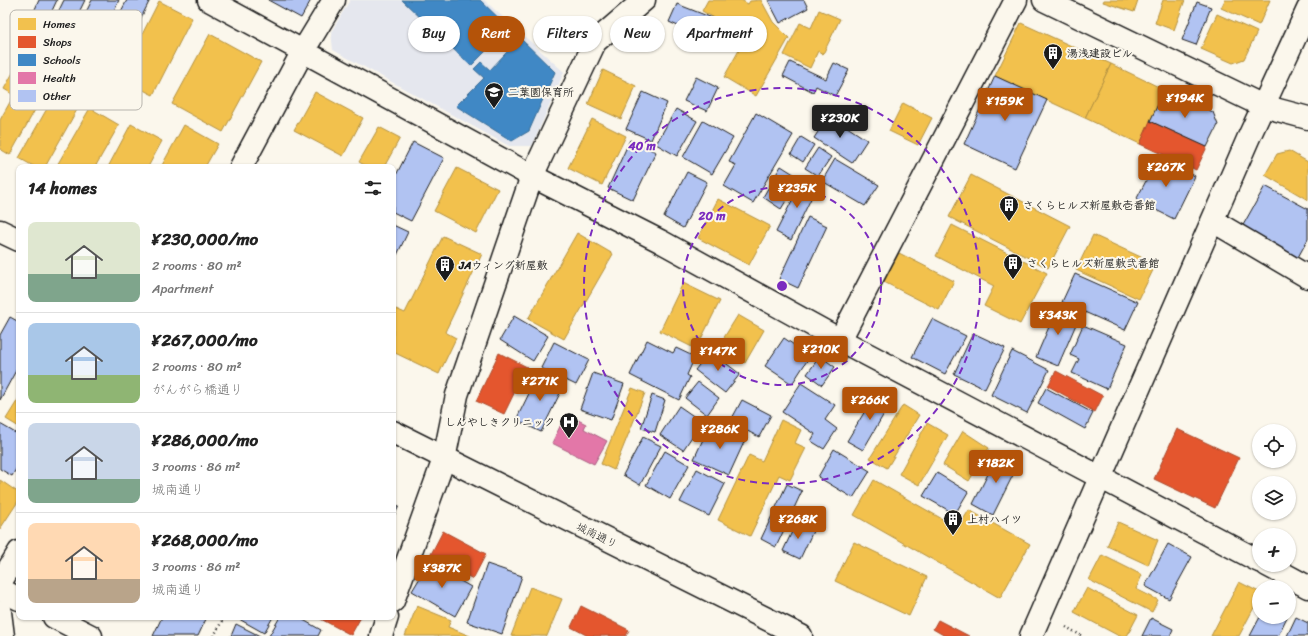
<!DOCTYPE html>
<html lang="en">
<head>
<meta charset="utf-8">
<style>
	body { margin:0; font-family:Sriracha,"Klee One",sans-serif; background:#f2f2f2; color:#222; height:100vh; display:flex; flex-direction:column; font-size:15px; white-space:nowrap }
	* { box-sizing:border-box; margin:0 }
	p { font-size:13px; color:#767676 }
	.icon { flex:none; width:22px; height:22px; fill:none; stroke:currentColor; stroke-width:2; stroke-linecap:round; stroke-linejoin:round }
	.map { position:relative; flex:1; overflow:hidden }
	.side { position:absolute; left:16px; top:164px; width:380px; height:456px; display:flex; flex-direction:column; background:#fff; border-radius:8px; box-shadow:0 1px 3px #0004 }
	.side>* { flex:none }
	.guide { position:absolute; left:408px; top:16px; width:380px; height:36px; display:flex; gap:8px }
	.tools { position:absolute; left:1252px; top:424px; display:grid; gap:8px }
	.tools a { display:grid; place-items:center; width:44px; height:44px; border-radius:50%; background:#fff; box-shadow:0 1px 3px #0004; font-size:20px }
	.price { position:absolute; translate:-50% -34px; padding:0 9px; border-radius:4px; background:#b45309; color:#fff; font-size:13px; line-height:26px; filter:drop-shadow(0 1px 2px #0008) }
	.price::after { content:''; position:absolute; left:50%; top:24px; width:12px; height:9px; margin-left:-6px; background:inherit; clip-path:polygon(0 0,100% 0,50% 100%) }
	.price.on { background:#222; color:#fff }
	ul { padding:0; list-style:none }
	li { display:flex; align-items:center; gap:12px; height:100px; padding:0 12px }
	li+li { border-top:1px solid #e0e0e0 }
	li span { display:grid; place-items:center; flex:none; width:112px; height:80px; border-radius:8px; color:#555 }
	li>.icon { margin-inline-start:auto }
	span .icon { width:48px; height:48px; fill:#fffc; stroke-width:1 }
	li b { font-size:17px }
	h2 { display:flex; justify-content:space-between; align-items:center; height:48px; padding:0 12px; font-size:17px }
	.pill { padding:0 14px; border-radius:18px; background:#fff; box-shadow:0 1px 3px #0004; font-size:14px; line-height:36px }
	.pill.on { background:#b45309; color:#fff }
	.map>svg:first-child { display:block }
	.built { fill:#e5e7ee }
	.homes { fill:#f2c14e; stroke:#b2903f }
	.shops { fill:#e4572e; stroke:#a84529 }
	.schools { fill:#3f88c5; stroke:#346892 }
	.health { fill:#e377a8; stroke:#a75c7e }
	.building { fill:#b1c3f2; stroke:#1c1c1c }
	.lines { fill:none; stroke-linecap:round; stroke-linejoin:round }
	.street-casing { stroke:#1c1c1c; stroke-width:25 }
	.secondary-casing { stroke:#1c1c1c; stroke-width:25 }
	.path { stroke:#1c1c1c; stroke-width:2.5; stroke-dasharray:1 3; stroke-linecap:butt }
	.street { stroke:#fbf7ec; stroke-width:22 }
	.secondary { stroke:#fbf7ec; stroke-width:22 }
	.ring { fill:none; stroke:#7b2cbf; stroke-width:2; stroke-dasharray:7 5 }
	.labels { text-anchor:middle; stroke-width:4; stroke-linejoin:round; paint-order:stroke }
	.poi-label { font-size:11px; font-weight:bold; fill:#1c1c1c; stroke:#fbf7ec; text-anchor:start }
	.street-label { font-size:11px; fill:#1c1c1c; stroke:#fbf7ec }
	.key { fill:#fbf7ec; stroke:#b8b5ae; stroke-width:1 }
	.key-label { font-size:11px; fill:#1c1c1c }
	.centre { fill:#7b2cbf; stroke:#fbf7ec; stroke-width:2 }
	.ring-label { font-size:12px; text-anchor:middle; font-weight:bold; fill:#7b2cbf; stroke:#fbf7ec; stroke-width:4; stroke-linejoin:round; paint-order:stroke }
</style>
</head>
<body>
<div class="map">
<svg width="1308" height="636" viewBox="0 0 1308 636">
	<rect width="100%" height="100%" fill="#fbf7ec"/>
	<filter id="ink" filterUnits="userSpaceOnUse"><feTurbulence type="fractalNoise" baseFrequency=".025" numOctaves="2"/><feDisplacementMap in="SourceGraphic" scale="8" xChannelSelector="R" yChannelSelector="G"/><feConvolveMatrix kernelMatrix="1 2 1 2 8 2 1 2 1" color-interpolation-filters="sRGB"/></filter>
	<g filter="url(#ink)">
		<!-- built -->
		<polygon class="built" points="350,0 484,0 564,72 532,146 509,146 333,50 331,32"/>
		<!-- homes -->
		<g class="homes">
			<polygon points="708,0 741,0 748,4 750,1 761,0 773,22 789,38 756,96 724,77 747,36 702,11"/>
			<polygon points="1104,0 1138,0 1134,12 1103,2"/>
			<polygon points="1163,0 1185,0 1174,30 1155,23"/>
			<polygon points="1225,0 1270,0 1259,25 1221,8"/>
			<polygon points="159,1 192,18 153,95 120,78"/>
			<polygon points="819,10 840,19 823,54 818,51 810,68 784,55 800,23 811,28"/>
			<polygon points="1217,14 1257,32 1244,59 1233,63 1201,49"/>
			<polygon points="1021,23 1111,64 1085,118 995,76"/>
			<polygon points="210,34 261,62 223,132 172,104"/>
			<polygon points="27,47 56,64 37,97 41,99 10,155 0,149 0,120 14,95 4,89"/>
			<polygon points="1111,64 1165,90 1140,144 1085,118"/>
			<polygon points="70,68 93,81 45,167 35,167 19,158"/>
			<polygon points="603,70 636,86 621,119 588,104"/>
			<polygon points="315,92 363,118 343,156 294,130"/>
			<polygon points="903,103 932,118 918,145 889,131"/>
			<polygon points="90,108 119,125 95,167 56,167"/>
			<polygon points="592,119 626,136 602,185 568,168"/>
			<polygon points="131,124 162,141 148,167 108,167"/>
			<polygon points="184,125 218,144 205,167 161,167"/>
			<polygon points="379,127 400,138 384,167 368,167 359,162"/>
			<polygon points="1289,151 1308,162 1308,200 1265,175 1277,154"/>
			<polygon points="457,168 498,189 476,233 434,211"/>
			<polygon points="971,175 1070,226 1048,268 949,217"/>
			<polygon points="718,199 770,226 749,265 698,238"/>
			<polygon points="952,225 1047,273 1020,324 984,306 994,286 936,256"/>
			<polygon points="577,233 613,254 564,339 528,319"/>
			<polygon points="1093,235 1156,264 1139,299 1076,270"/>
			<polygon points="443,236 482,254 445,332 456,338 439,374 393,352 393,315 396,309 405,313"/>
			<polygon points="899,253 954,281 939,310 884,282"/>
			<polygon points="683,283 720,301 696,349 660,331"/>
			<polygon points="738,315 764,330 745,363 718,347"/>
			<polygon points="632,388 645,393 614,470 601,464"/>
			<polygon points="19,398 19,427 6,419"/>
			<polygon points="903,405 919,415 887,468 870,458"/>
			<polygon points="781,420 801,430 795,443 806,448 790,480 779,475 750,536 718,520 749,455 762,461"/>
			<polygon points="927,423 948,435 919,485 899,474"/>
			<polygon points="963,431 989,448 969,481 943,465"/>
			<polygon points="0,480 19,493 19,500 0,529"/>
			<polygon points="874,480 958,528 969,510 1030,544 1000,598 854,515"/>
			<polygon points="1118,522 1158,540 1148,565 1107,546"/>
			<polygon points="854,542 927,577 909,616 835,581"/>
			<polygon points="1102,555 1142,575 1136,589 1158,600 1152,612 1089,580"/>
			<polygon points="1239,582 1259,592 1259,598 1239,636 1211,636"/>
			<polygon points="530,587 562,599 547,636 511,636"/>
			<polygon points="1087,588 1138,615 1127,636 1119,636 1074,612"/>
			<polygon points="417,606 451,620 448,627 470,636 405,636"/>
		</g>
		<!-- shops -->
		<g class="shops">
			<polygon points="1150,121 1207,147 1196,170 1140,144"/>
			<polygon points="499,353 527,367 504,414 476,401"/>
			<polygon points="1056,371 1103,396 1095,412 1048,386"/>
			<polygon points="1177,429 1239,458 1215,508 1154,479"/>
			<polygon points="443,531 486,554 473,579 430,556"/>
			<polygon points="581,606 629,630 626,636 588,636 571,627"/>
			<polygon points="317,617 361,617 351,635"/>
			<polygon points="938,620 969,636 945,636 933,629"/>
		</g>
		<!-- schools -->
		<g class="schools">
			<polygon points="402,0 480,0 509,28 471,66"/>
			<polygon points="520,38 555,72 529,131 512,141 456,106 484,78 474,69 481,62 490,70"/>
		</g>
		<!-- health -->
		<polygon class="health" points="566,414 586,424 584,429 607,441 594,464 552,443"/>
		<!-- building -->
		<g class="building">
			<polygon points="39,0 57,0 43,30 29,23"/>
			<polygon points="64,0 85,0 64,43 47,35"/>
			<polygon points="92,0 119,0 89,62 67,51"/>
			<polygon points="127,0 150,0 113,73 94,63"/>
			<polygon points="268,0 311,0 301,18"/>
			<polygon points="768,0 804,0 808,8 780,23"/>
			<polygon points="1197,2 1211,7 1196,45 1182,40"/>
			<polygon points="677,4 715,19 707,39 669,22"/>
			<polygon points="790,62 826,79 834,63 849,70 835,96 816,86 813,92 783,76"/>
			<polygon points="995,76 1047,100 1015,168 964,144"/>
			<polygon points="696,77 718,88 707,111 684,101"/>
			<polygon points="1165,90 1213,112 1218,125 1207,147 1150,121"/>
			<polygon points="643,92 667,103 651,140 626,129"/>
			<polygon points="676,109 697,121 677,156 656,144"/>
			<polygon points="756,113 793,135 753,203 724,186 736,165 729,162"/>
			<polygon points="829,115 867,140 852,163 814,138"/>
			<polygon points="703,121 733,138 712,174 683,157"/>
			<polygon points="801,137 814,145 803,162 791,154"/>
			<polygon points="630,140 656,152 633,200 608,188"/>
			<polygon points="413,142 444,158 411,221 393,212 393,181"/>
			<polygon points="818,148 831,157 818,176 805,168"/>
			<polygon points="1158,158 1195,176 1174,219 1136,200"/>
			<polygon points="835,159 879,185 865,206 822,181"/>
			<polygon points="781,166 800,178 781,209 763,197"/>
			<polygon points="687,172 707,182 683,228 664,217"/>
			<polygon points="804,177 818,184 791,240 776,232"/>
			<polygon points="1265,186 1308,209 1308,239 1297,259 1242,227"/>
			<polygon points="808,217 827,226 798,288 779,279"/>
			<polygon points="393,225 408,232 397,255 393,254"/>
			<polygon points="1075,274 1138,302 1125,330 1062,302"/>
			<polygon points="1058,306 1080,315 1058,366 1036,357"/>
			<polygon points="514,316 548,336 533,361 500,340"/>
			<polygon points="10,317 19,322 19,365 0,400 0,335"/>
			<polygon points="932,319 966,336 945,374 912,357"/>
			<polygon points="1083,325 1127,344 1107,389 1072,373 1079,359 1070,355"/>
			<polygon points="973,333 1005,348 985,389 954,374"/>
			<polygon points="784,338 810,356 792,384 765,366"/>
			<polygon points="647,340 673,353 676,348 695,357 687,375 690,377 679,400 630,375"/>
			<polygon points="554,342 589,360 576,385 541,368"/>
			<polygon points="710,351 740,374 725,393 695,370"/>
			<polygon points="1012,351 1049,370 1027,413 991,395"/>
			<polygon points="820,356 835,367 822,385 807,374"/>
			<polygon points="540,371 565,383 541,432 516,420"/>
			<polygon points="593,373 624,384 611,420 580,409"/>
			<polygon points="698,382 719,398 707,415 685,398"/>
			<polygon points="801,383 835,405 825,420 837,429 824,449 811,441 815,434 782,412"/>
			<polygon points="1046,388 1093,413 1085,429 1038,403"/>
			<polygon points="877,391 892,400 863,450 847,441"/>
			<polygon points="652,395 665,400 655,432 641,428"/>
			<polygon points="742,400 771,415 759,437 730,422"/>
			<polygon points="679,406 702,422 683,450 660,435"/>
			<polygon points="0,424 19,435 19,464 12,476 0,469"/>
			<polygon points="710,424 745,440 729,475 694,459"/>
			<polygon points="643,437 661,446 640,485 623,475"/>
			<polygon points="834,449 870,471 853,498 818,477"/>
			<polygon points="665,451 689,465 670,499 646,485"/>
			<polygon points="999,452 1019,463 993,515 973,504"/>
			<polygon points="697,469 725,484 709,516 680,502"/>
			<polygon points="937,473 968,492 955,514 923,496"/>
			<polygon points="787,484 802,491 776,547 761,539"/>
			<polygon points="393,503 399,506 393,518"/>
			<polygon points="797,521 814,529 800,559 783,551"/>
			<polygon points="1168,544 1192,557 1169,599 1145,586"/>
			<polygon points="429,563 471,587 455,616 412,591"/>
			<polygon points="487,564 522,576 502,634 467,622"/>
			<polygon points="162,617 207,617 198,636 153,636"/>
			<polygon points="240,617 273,617 264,633 239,619"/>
			<polygon points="280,617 298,617 321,630 318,636 269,636"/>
			<polygon points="1260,617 1287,617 1278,636 1250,636"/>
			<polygon points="1296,617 1308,623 1308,636 1287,636"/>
			<polygon points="1151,618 1173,629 1170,636 1142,636"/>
			<polygon points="236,624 260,636 231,636"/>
		</g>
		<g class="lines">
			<defs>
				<g id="street">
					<polyline points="209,0 532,176 660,241 840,340 1259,561"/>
					<polyline points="1044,0 1263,106"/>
					<polyline points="241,167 303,51 334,0"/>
					<polyline points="1213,221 1308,277"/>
					<polyline points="840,340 1016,0"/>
					<polyline points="1267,565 1308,587"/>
					<polyline points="0,583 19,552"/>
					<polyline points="0,589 19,599"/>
					<polyline points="393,601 444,459 457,395 532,176 595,42 644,0"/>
					<polyline points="0,612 3,636"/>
					<polyline points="54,617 91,636"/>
					<polyline points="381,636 387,617"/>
				</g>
				<g id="secondary">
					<polyline points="1263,106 1308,118"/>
					<polyline points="0,231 19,240"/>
					<polyline points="393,432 801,636"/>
					<polyline points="1031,636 1248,139 1308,9"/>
				</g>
			</defs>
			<!-- street casing -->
			<use href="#street" class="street-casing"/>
			<!-- secondary casing -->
			<use href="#secondary" class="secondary-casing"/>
			<!-- path -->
			<g class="path">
				<polyline points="1066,627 1082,636"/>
				<polyline points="214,636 224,617"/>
			</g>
			<!-- street -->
			<use href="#street" class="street"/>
			<!-- secondary -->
			<use href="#secondary" class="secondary"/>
		</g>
	</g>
	<!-- distance rings -->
	<g class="ring">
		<circle cx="782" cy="286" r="99"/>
		<circle cx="782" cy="286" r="198"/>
	</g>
	<!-- icons -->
	<defs>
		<symbol id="building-pin" viewBox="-11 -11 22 30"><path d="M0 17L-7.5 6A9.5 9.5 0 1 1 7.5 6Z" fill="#1c1c1c" stroke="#fbf7ec"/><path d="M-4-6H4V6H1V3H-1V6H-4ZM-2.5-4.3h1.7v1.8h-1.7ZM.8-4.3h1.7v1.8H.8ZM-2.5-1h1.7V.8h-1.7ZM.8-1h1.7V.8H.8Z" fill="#fff"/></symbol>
		<symbol id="school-pin" viewBox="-11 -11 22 30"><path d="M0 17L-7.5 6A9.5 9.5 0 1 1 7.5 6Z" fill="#1c1c1c" stroke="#fbf7ec"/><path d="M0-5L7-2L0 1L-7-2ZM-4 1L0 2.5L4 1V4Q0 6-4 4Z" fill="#fff"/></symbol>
		<symbol id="hospital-pin" viewBox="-11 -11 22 30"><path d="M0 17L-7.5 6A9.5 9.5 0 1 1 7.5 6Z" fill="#1c1c1c" stroke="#fbf7ec"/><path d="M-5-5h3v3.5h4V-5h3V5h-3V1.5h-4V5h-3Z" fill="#fff"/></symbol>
	</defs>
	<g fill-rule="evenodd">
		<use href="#building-pin" x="1042" y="42" width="22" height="30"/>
		<use href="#school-pin" x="483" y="81" width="22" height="30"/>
		<use href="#building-pin" x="998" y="194" width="22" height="30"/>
		<use href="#building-pin" x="1002" y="252" width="22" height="30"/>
		<use href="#building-pin" x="434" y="254" width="22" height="30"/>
		<use href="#hospital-pin" x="558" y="411" width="22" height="30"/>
		<use href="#building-pin" x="942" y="508" width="22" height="30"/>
	</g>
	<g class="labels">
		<!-- poi labels -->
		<g class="poi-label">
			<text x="1067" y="57">湯浅建設ビル</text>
			<text x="508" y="96">二葉園保育所</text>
			<text x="1023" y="209">さくらヒルズ新屋敷壱番館</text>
			<text x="1027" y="267">さくらヒルズ新屋敷弐番館</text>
			<text x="459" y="269">JAウィング新屋敷</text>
			<text x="555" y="426" text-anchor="end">しんやしきクリニック</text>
			<text x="967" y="523">上村ハイツ</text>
		</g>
		<!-- street labels -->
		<g class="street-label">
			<text transform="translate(597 535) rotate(26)" y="4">城南通り</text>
		</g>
	</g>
	<!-- legend -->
	<rect x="10" y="10" width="132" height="100" rx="6" class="key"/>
	<rect x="18" y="18" width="18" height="12" fill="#f2c14e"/>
	<rect x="18" y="36" width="18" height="12" fill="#e4572e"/>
	<rect x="18" y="54" width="18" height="12" fill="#3f88c5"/>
	<rect x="18" y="72" width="18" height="12" fill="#e377a8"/>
	<rect x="18" y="90" width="18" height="12" fill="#b1c3f2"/>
	<g class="key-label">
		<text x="43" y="28">Homes</text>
		<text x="43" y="46">Shops</text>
		<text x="43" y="64">Schools</text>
		<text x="43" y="82">Health</text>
		<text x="43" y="100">Other</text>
	</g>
	<circle cx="782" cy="286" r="6" class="centre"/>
	<g class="ring-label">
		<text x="642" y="150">40 m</text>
		<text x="712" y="220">20 m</text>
	</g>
</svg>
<div class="tools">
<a><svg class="icon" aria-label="locate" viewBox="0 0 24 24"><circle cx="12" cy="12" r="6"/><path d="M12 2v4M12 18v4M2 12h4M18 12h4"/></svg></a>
<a><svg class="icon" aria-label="layers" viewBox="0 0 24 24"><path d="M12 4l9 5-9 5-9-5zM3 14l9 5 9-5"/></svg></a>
<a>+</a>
<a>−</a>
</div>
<b class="price" style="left:1185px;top:119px">¥194K</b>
<b class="price" style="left:1005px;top:122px">¥159K</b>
<b class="price on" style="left:840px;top:139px">¥230K</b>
<b class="price" style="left:1166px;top:188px">¥267K</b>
<b class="price" style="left:797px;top:209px">¥235K</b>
<b class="price" style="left:1058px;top:336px">¥343K</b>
<b class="price" style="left:821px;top:370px">¥210K</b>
<b class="price" style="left:718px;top:372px">¥147K</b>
<b class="price" style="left:540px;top:402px">¥271K</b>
<b class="price" style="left:870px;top:421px">¥266K</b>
<b class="price" style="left:720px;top:450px">¥286K</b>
<b class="price" style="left:996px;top:484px">¥182K</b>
<b class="price" style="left:798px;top:540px">¥268K</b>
<b class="price" style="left:442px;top:589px">¥387K</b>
<div class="guide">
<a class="pill">Buy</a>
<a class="pill on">Rent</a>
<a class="pill">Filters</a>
<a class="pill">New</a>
<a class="pill">Apartment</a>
</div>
<section class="side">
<h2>14 homes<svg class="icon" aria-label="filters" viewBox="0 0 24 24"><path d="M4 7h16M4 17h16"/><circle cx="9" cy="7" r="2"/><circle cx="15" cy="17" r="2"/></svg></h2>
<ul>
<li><span style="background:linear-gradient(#dfe7d0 65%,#7fa58c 0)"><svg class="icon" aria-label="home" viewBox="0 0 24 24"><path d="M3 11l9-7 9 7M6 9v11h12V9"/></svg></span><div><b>¥230,000/mo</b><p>2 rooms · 80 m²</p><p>Apartment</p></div></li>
<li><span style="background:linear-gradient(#a9c7e8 65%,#8fb573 0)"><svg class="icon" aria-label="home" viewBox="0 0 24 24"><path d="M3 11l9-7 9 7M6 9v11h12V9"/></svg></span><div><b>¥267,000/mo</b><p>2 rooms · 80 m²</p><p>がんがら橋通り</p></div></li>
<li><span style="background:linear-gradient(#c9d6e8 70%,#7fa58c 0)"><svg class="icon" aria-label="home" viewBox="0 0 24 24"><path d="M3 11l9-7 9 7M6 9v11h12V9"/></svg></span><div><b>¥286,000/mo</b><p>3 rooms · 86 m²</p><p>城南通り</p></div></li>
<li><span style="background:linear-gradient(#ffd9b3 70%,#b9a48a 0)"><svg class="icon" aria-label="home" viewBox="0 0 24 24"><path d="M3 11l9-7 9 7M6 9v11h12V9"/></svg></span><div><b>¥268,000/mo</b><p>3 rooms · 86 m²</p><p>城南通り</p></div></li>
</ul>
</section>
</div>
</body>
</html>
